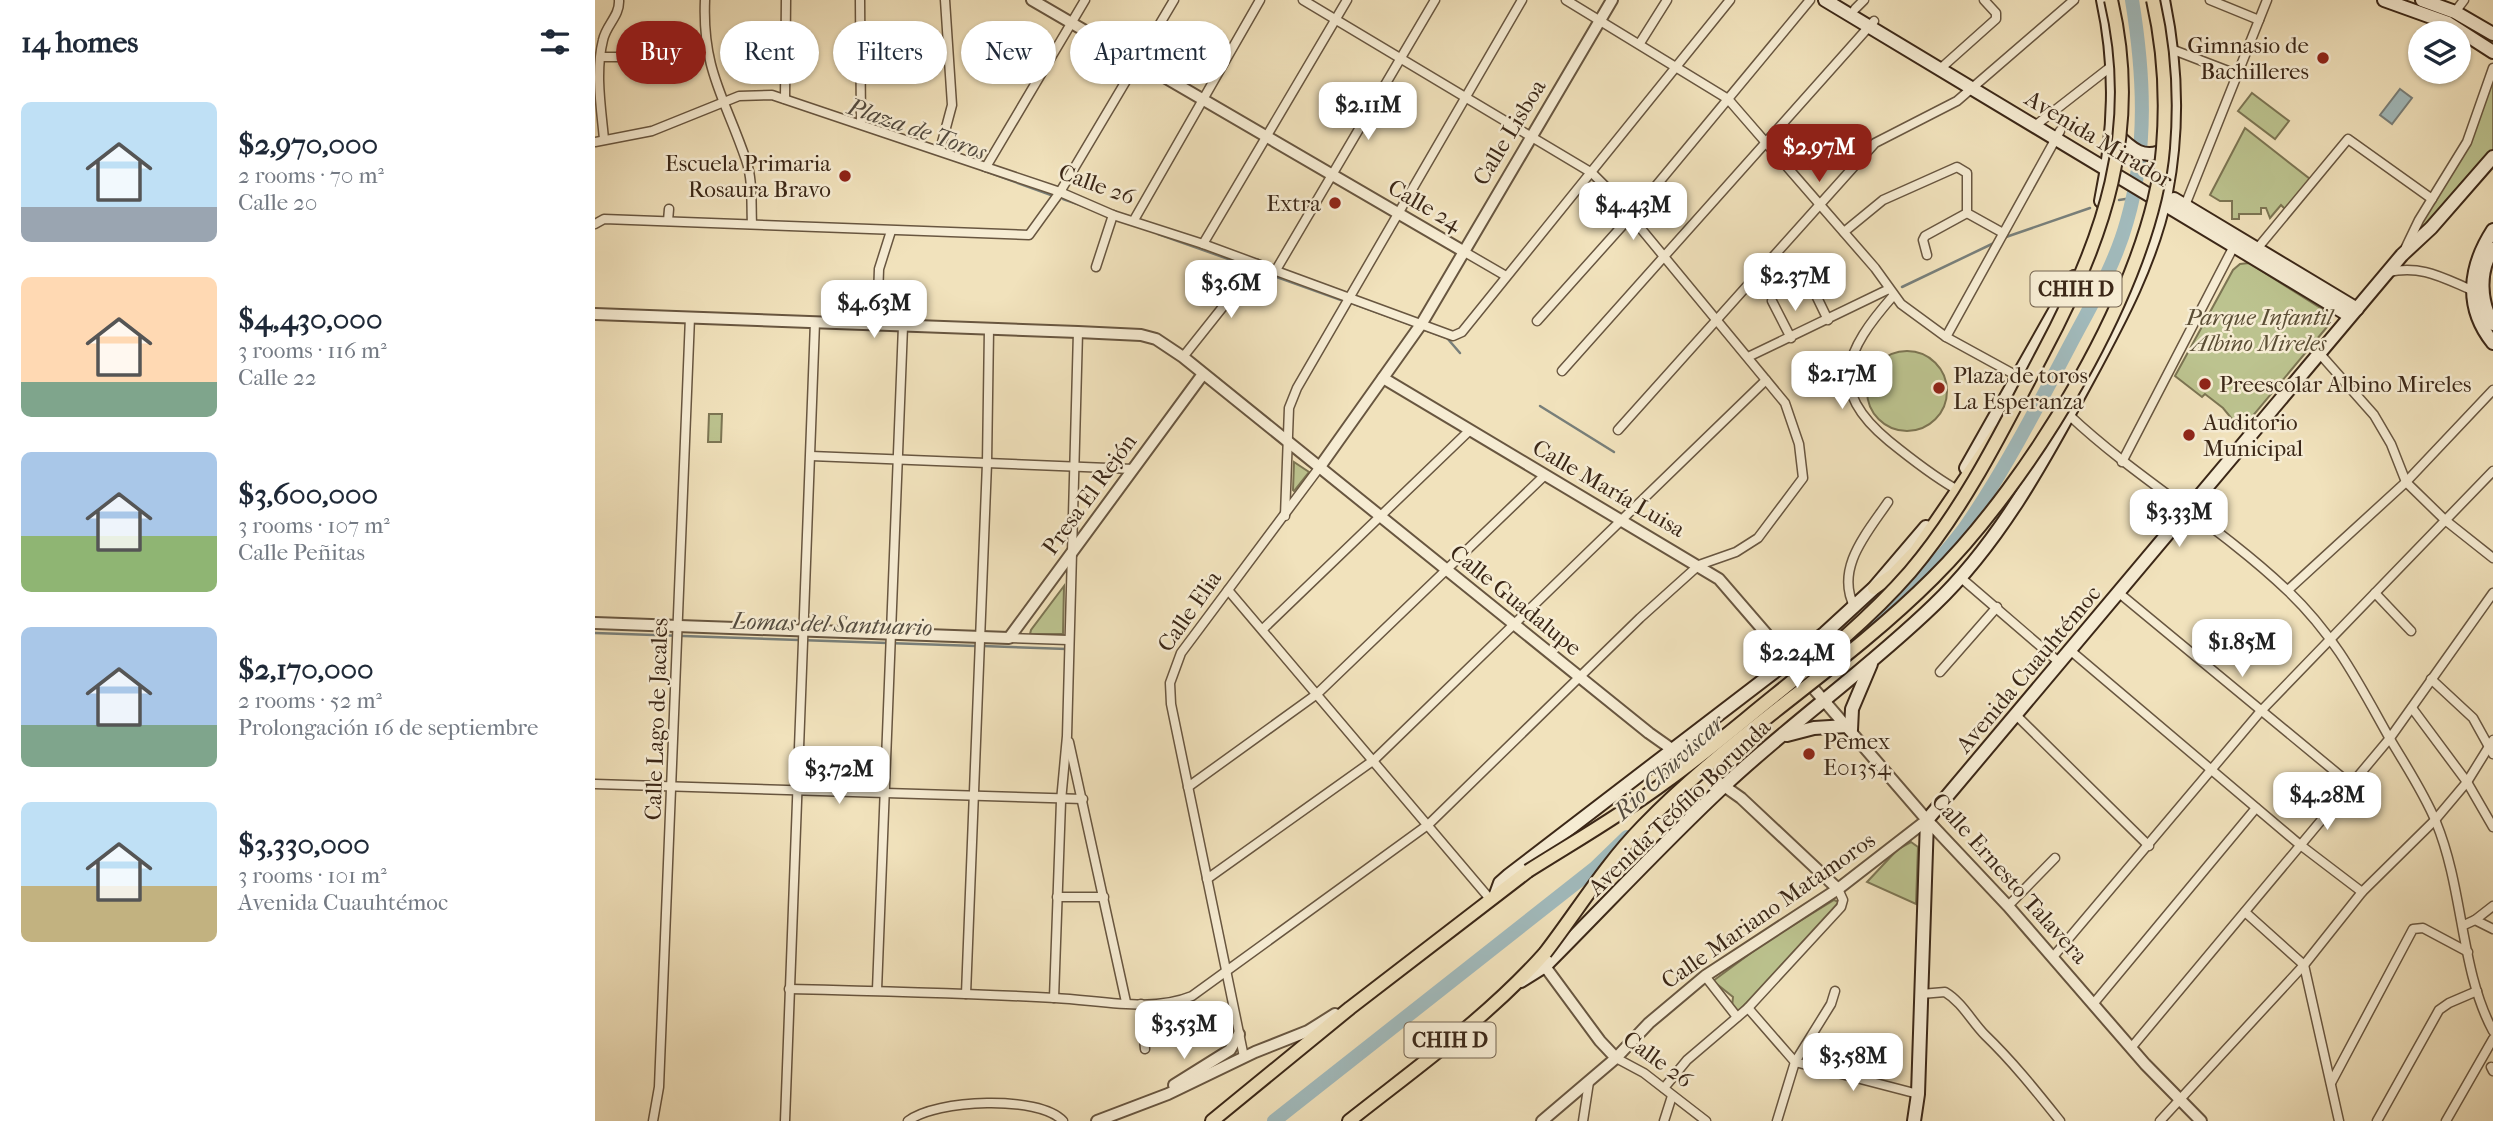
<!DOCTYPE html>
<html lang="en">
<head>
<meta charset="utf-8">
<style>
	body { margin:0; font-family:"IM FELL French Canon",serif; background:#f2f2f3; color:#1f2937; height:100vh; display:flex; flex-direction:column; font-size:26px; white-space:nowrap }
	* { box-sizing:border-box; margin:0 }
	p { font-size:23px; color:#747a83 }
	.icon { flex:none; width:38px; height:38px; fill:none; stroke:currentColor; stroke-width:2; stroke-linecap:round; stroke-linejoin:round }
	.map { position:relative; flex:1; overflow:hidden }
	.drawer { display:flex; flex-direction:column; background:#fff; width:595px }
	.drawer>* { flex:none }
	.hud { position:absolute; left:21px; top:21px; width:665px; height:63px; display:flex; gap:14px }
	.tools { position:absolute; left:1813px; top:21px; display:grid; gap:14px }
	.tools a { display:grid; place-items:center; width:63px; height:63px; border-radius:50%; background:#fff; box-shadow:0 2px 5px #0004; font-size:35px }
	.price { position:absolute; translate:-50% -60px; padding:0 16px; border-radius:14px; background:#fff; color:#222; font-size:23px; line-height:46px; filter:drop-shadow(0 2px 4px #0008) }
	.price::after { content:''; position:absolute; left:50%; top:42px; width:21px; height:16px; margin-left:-10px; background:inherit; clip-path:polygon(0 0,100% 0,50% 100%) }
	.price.on { background:#8f2418; color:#fff }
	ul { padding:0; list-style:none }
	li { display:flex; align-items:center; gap:21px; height:175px; padding:0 21px }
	li span { display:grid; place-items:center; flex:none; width:196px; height:140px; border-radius:10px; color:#555 }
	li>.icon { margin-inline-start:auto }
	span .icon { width:84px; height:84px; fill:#fffc; stroke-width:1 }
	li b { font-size:30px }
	h2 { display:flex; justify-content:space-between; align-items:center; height:84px; padding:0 21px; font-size:30px }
	.tag { padding:0 24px; border-radius:32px; background:#fff; box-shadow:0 2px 5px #0004; font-size:24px; line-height:63px }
	.tag.on { background:#8f2418; color:#fff }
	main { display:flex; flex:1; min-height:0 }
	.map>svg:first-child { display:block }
	.green { fill:#bcc38f; stroke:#7c7553; stroke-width:2 }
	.water { fill:#a1babc; stroke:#787f7a; stroke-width:2 }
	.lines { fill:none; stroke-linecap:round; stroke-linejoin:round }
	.stream { stroke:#787f7a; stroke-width:2.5 }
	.river { stroke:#a1babc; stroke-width:14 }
	.minor-casing { stroke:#685640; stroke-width:11 }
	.tertiary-casing { stroke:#685640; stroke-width:14 }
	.secondary-casing { stroke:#3b2717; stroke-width:16 }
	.primary-casing { stroke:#3b2717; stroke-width:16 }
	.minor { stroke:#f6ecd3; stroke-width:8 }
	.tertiary { stroke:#f6ecd3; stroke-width:10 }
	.secondary { stroke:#f6ecd3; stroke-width:12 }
	.primary { stroke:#f1e2bc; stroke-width:12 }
	.primary-bridge-casing { stroke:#3b2717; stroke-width:16; stroke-linecap:butt }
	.primary-bridge { stroke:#f1e2bc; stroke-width:12 }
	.poi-dot { fill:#8f2418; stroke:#f6ecd3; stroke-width:2.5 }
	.labels { text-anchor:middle; stroke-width:5; stroke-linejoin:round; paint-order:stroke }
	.shield { fill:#f6ecd3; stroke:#73624f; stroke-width:2 }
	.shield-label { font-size:21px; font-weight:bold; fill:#3b2717 }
	.poi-label { font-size:23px; fill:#3b2717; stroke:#f6ecd3; text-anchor:start }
	.street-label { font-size:23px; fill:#3b2717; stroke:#f6ecd3 }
	.park-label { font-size:23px; font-style:italic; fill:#5b4e35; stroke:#f6ecd3 }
	.water-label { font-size:24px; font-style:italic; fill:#544c40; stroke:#f6ecd3 }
</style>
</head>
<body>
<main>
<section class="drawer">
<h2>14 homes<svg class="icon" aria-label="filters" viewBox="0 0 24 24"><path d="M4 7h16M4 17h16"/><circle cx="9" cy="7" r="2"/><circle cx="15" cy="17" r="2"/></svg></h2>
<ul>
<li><span style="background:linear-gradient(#bfe0f5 75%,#9aa5b1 0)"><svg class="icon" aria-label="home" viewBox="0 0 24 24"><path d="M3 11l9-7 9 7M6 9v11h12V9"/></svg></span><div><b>$2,970,000</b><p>2 rooms · 70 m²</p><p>Calle 20</p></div></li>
<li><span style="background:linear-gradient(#ffd9b3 75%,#7fa58c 0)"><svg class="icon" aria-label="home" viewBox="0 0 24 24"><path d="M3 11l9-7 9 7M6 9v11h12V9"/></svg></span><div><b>$4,430,000</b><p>3 rooms · 116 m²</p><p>Calle 22</p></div></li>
<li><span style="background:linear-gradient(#a9c7e8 60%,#8fb573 0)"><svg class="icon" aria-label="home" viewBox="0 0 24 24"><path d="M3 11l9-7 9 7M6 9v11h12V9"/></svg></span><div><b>$3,600,000</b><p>3 rooms · 107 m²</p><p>Calle Peñitas</p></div></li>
<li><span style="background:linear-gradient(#a9c7e8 70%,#7fa58c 0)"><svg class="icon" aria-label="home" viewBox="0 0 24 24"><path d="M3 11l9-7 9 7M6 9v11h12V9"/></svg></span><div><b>$2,170,000</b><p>2 rooms · 52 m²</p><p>Prolongación 16 de septiembre</p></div></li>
<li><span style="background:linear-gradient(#bfe0f5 60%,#c2b280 0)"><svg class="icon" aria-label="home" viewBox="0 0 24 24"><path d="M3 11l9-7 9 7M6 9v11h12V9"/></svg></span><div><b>$3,330,000</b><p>3 rooms · 101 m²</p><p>Avenida Cuauhtémoc</p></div></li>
</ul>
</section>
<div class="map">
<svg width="1898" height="1121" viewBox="0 0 1898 1121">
	<rect width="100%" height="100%" fill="#f1e2bc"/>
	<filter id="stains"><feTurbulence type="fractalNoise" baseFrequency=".00286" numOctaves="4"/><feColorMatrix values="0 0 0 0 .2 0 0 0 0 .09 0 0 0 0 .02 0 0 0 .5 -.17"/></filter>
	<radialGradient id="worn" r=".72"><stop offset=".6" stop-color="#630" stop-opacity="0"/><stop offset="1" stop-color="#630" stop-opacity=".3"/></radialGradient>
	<!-- green -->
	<g class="green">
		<polygon points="1898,67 1898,157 1807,255 1872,142"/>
		<polygon points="1657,93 1694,121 1680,139 1643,111"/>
		<polygon points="1650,128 1715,179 1690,209 1686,205 1675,218 1671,208 1666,208 1666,214 1644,214 1644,219 1637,219 1637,201 1625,201 1615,195"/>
		<polygon points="1654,263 1727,309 1733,320 1732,327 1646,430 1628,408 1610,394 1607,397 1580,376 1638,270 1645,264"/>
		<circle cx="1312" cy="391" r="40"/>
		<polygon points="114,414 127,414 126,442 113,442"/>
		<polygon points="699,462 714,472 699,491 698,490"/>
		<polygon points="469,586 468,634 435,634 436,630"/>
		<polygon points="1316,842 1323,847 1321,904 1272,882 1303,849"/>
		<polygon points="1239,900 1244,902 1143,1012 1137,1007 1138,997 1118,981 1172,941"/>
	</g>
	<!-- water -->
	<polygon class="water" points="1805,89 1817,98 1797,124 1785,115"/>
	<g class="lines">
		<!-- stream -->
		<g class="stream">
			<polyline points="387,170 456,195"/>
			<polyline points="468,199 491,207"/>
			<polyline points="1524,200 1537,198"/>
			<polyline points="563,234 653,266"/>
			<polyline points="1411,237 1495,208"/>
			<polyline points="665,271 746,300"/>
			<polyline points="1307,287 1399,243"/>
			<polyline points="759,304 817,325"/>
			<polyline points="830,330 852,338 865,353"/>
			<polyline points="945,406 1019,452"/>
			<polyline points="0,633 381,646"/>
			<polyline points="388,646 472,649"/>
		</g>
		<!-- river -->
		<g class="river">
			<path d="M1278,625C1310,595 1343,564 1369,529C1407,475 1444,404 1475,345C1496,305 1520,265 1532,221C1553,148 1549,73 1537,0"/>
			<polyline points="679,1121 1000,868 1032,837"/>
		</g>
		<defs>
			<g id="minor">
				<path d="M110,0C107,70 130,98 151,160C158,180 156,203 157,224"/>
				<polyline points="265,0 266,124"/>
				<polyline points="971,0 1133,99 1280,268 1306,304 1351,337 1424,377"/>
				<polyline points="1615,0 1664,20"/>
				<polyline points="1260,9 1269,0"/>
				<polyline points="1860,12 1869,0"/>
				<polyline points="1045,43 1072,0"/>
				<polyline points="1576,49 1641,74"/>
				<polyline points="6,57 30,57"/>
				<polyline points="1345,69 1401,19 1401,13 1389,0"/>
				<polyline points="190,99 191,0"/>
				<polyline points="1441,125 1518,65"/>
				<path d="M9,139C6,107 0,72 8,40C11,25 25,16 24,0"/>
				<polyline points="0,142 57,131 144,96 177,95 465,192 518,215 608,244 858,336 867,332 1135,0"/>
				<polyline points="345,150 357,105 350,0"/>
				<polyline points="391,167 490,0"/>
				<polyline points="1589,208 1672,0"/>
				<polyline points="539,220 665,0"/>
				<polyline points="73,221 74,209"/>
				<polyline points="0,224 9,219 434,235 465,192 579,0"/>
				<polyline points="1249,232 1288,200 1362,167 1372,173 1372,213 1408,233"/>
				<polyline points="608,244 752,0"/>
				<polyline points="1811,247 1824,220 1872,142 1898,68"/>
				<polyline points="1661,250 1753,139 1837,199"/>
				<polyline points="868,251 911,276"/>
				<polyline points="1332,255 1328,240 1330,236 1372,213"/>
				<polyline points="501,267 518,215"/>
				<polyline points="681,270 840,0"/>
				<path d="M1793,272C1827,265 1846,277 1877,290"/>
				<polyline points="1216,285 1233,320"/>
				<path d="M1298,296C1250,351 1231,389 1294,441C1315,458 1335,474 1359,488"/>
				<polyline points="1177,301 1196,338"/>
				<polyline points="942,321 1036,216 1215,0"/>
				<polyline points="282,325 284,269 296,231"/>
				<polyline points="1351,337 1465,131"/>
				<polyline points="1725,354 1779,415 1796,444 1811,482 1850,520 1898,558"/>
				<polyline points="588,357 662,264"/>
				<polyline points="1153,357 1294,289"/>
				<polyline points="967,371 1279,21"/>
				<path d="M1474,415C1542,479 1625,526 1693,591C1741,637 1763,682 1795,739C1811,766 1829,793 1841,822C1869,890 1865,970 1898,1031"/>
				<polyline points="1023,430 1280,143 1362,101 1479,0"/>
				<polyline points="216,456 538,469"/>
				<polyline points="1527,462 1640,244"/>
				<polyline points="690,516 694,408 702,388 927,0"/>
				<polyline points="1365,577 1465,663"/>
				<polyline points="633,590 895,899"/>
				<polyline points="1693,590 1811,482 1898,390"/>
				<polyline points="1524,593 1754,783"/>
				<polyline points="1780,593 1816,631"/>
				<path d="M1260,608C1239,569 1272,533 1293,502"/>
				<polyline points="668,629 875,430"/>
				<polyline points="414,638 473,640"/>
				<polyline points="1476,651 1704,844 1767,892"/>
				<polyline points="1345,672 1402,607"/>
				<polyline points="1836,679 1878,718 1898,754"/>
				<polyline points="1817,708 1872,782 1898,827"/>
				<polyline points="1422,716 1554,846"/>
				<polyline points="474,742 531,1002"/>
				<polyline points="0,784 488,799"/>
				<polyline points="593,787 722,694 950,475"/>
				<polyline points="612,879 779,760 1171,380"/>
				<polyline points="462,897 509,897"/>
				<polyline points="1413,906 1460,858"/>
				<polyline points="1650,912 1709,965 1744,1121"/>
				<polyline points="1880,920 1898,906"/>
				<polyline points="1869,925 1880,920 1898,929"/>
				<polyline points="1458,957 1665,712 1898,471"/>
				<polyline points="1110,976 1142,1017"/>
				<path d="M194,989C283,991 372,993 460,998C504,1000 556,1013 597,996L834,824L1045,618L1104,565L1141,552L1163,538L1208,478L1204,444L1190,403L1014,190L997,173L708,0"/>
				<polyline points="282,990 308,326"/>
				<polyline points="371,994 392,463 394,329"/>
				<path d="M1326,994L1350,992C1367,1002 1377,1022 1390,1035C1418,1062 1441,1091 1465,1121"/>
				<polyline points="459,998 466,801 472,736 483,332"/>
				<polyline points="1499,1003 1661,808"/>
				<polyline points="546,1004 550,1049"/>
				<polyline points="1153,1008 1200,1062 1323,1094"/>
				<polyline points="1536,1048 1795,738 1898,593"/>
				<polyline points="649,1057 576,704 575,683 586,653 724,468"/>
				<polyline points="1021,1058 1049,1073 1111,1121"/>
				<polyline points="1896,1067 1898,1071"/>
				<polyline points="1736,1083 1818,929 1828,928 1873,952"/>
				<polyline points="1069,1088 1092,1060 1153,1008 1246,907 1248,900 1243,889"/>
				<polyline points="58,1121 64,1087 95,317"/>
				<polyline points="190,1121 220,322"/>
				<path d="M313,1121C341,1099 444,1095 468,1121"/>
				<polyline points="988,1121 994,1082"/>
				<polyline points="1069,1121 1077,1096"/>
				<polyline points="1182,1121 1200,1062 1236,1004 1240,991"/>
				<polyline points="1565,1121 1709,965 1767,892 1840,820 1872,782 1898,740"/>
				<polyline points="1782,1121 1844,1010 1854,1003 1882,991"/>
				<polyline points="1851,1121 1898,1039"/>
			</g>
			<g id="tertiary">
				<polyline points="437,0 868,251"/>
				<polyline points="0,314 483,332 546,335 561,339 588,357 1054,733 1146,798 1243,889"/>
				<polyline points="788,378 1124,579 1332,820 1413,906 1550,1064 1606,1121"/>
				<polyline points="724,468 827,323 1017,0"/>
				<polyline points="0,623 414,638 608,374"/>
				<polyline points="946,961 1005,1041 1021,1058"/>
				<polyline points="579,1085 635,1050 644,1034"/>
				<polyline points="502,1121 573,1094 660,1052 713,1031 740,1014"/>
				<polyline points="947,1121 1021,1058 1054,1023 1110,976 1243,889 1332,820"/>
			</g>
			<g id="secondary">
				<polyline points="1230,0 1755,316"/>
				<polyline points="1789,0 1853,23 1898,52"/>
				<polyline points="1827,0 1860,12 1898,34"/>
				<path d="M1518,131C1535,148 1549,163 1573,148"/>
				<polyline points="1579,199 1762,309"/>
				<path d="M1506,201C1520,133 1523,68 1508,0"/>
				<path d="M1898,230C1874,267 1869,307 1898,343"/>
				<path d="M1898,249C1883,271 1885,302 1898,324"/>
				<polyline points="1371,468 1479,277"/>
				<polyline points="1256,730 1257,709 1276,664"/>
				<polyline points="1192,735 1219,728 1252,726"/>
				<polyline points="901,894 905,883 914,875 1230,633 1279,588 1331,527"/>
				<path d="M926,981L950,966C1010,906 1067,844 1129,786C1196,723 1273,669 1339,605C1403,544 1448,462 1489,386C1522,325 1557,262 1571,192C1583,129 1581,63 1568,0"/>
				<polyline points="1319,1121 1323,1094 1332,820 1807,255 1836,228 1898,157"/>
			</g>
			<g id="primary">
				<polyline points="1279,588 1298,575 1321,551 1403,431"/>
				<polyline points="617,1121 755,1008 933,871"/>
				<path d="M754,1121C821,1068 893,1017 950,953"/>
			</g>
		</defs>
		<!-- minor casing -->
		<use href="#minor" class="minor-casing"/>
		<!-- tertiary casing -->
		<use href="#tertiary" class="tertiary-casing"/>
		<!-- secondary casing -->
		<use href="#secondary" class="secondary-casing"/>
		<!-- primary casing -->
		<use href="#primary" class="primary-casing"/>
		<!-- minor -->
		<use href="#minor" class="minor"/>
		<!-- tertiary -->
		<use href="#tertiary" class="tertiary"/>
		<!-- secondary -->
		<use href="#secondary" class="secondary"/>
		<!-- primary -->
		<use href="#primary" class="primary"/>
		<defs>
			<g id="primary-bridge">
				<path d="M933,871C979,842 1026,815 1069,783C1107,756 1143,725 1179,696C1226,658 1275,618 1315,572C1371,506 1408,429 1448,353C1509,239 1547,130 1516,0"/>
				<path d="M950,953C983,910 1010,865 1048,826C1137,734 1248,668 1338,578C1434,483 1557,285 1568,148C1572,99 1569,48 1558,0"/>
			</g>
		</defs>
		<!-- primary-bridge casing -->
		<use href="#primary-bridge" class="primary-bridge-casing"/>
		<!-- primary-bridge -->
		<use href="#primary-bridge" class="primary-bridge"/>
	</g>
	<!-- markers -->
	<g class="poi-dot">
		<circle cx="1728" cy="58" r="7"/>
		<circle cx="250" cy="176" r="7"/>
		<circle cx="740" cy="203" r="7"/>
		<circle cx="1610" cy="384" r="7"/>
		<circle cx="1344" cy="388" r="7"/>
		<circle cx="1594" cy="435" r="7"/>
		<circle cx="1214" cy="754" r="7"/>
	</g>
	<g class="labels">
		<!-- shield labels -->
		<g class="shield">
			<rect x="1435.5" y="271.5" width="91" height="35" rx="5"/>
			<rect x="809.5" y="1022.5" width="91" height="35" rx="5"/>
		</g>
		<g class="shield-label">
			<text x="1481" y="296">CHIH D</text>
			<text x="855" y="1047">CHIH D</text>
		</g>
		<!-- poi labels -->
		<g class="poi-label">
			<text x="1714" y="53" text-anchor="end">Gimnasio de<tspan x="1714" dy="26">Bachilleres</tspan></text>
			<text x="236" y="171" text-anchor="end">Escuela Primaria<tspan x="236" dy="26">Rosaura Bravo</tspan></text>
			<text x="726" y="211" text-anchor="end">Extra</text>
			<text x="1358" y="383">Plaza de toros<tspan x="1358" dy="26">La Esperanza</tspan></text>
			<text x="1624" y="392">Preescolar Albino Mireles</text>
			<text x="1608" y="430">Auditorio<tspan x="1608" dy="26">Municipal</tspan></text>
			<text x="1228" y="749">Pemex<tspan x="1228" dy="26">E01354</tspan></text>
		</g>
		<!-- street labels -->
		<g class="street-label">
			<text transform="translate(914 132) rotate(-59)" y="8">Calle Lisboa</text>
			<text transform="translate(1504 139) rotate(31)" y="8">Avenida Mirador</text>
			<text transform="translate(502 184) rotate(20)" y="8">Calle 26</text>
			<text transform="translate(830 205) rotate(30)" y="8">Calle 24</text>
			<text transform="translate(1014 488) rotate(30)" y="8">Calle María Luisa</text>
			<text transform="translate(494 494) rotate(-54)" y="8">Presa El Rejón</text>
			<text transform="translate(921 600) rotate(39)" y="8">Calle Guadalupe</text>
			<text transform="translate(594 611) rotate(-55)" y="8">Calle Elia</text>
			<text transform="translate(1433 669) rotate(-50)" y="8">Avenida Cuauhtémoc</text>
			<text transform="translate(61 719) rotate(-88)" y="8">Calle Lago de Jacales</text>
			<text transform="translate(1084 807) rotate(-44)" y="8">Avenida Teófilo Borunda</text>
			<text transform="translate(1415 878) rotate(48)" y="8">Calle Ernesto Talavera</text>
			<text transform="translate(1173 910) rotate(-35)" y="8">Calle Mariano Matamoros</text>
			<text transform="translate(1063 1059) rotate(36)" y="8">Calle 26</text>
		</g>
		<!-- park labels -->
		<g class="park-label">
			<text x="1664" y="325">Parque Infantil<tspan x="1664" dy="26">Albino Mireles</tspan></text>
		</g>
		<!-- water labels -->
		<g class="water-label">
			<text transform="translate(322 129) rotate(19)" y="8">Plaza de Toros</text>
			<text transform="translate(237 624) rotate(2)" y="8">Lomas del Santuario</text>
			<text transform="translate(1074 767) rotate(-43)" y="8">Rio Chuviscar</text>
		</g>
	</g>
	<rect width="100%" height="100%" filter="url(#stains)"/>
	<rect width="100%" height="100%" fill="url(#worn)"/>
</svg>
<div class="tools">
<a><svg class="icon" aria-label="layers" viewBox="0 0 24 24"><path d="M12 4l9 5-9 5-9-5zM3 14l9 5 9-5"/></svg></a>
</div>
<b class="price" style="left:773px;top:142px">$2.11M</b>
<b class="price on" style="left:1224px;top:184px">$2.97M</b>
<b class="price" style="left:1038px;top:242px">$4.43M</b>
<b class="price" style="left:1200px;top:313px">$2.37M</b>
<b class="price" style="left:636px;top:320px">$3.6M</b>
<b class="price" style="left:279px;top:340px">$4.63M</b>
<b class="price" style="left:1247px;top:411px">$2.17M</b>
<b class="price" style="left:1584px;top:549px">$3.33M</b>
<b class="price" style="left:1647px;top:679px">$1.85M</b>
<b class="price" style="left:1202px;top:690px">$2.24M</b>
<b class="price" style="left:244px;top:806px">$3.72M</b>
<b class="price" style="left:1732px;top:832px">$4.28M</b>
<b class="price" style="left:589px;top:1061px">$3.53M</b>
<b class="price" style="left:1258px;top:1093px">$3.58M</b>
<div class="hud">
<a class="tag on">Buy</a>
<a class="tag">Rent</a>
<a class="tag">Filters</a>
<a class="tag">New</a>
<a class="tag">Apartment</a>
</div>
</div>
</main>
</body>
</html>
